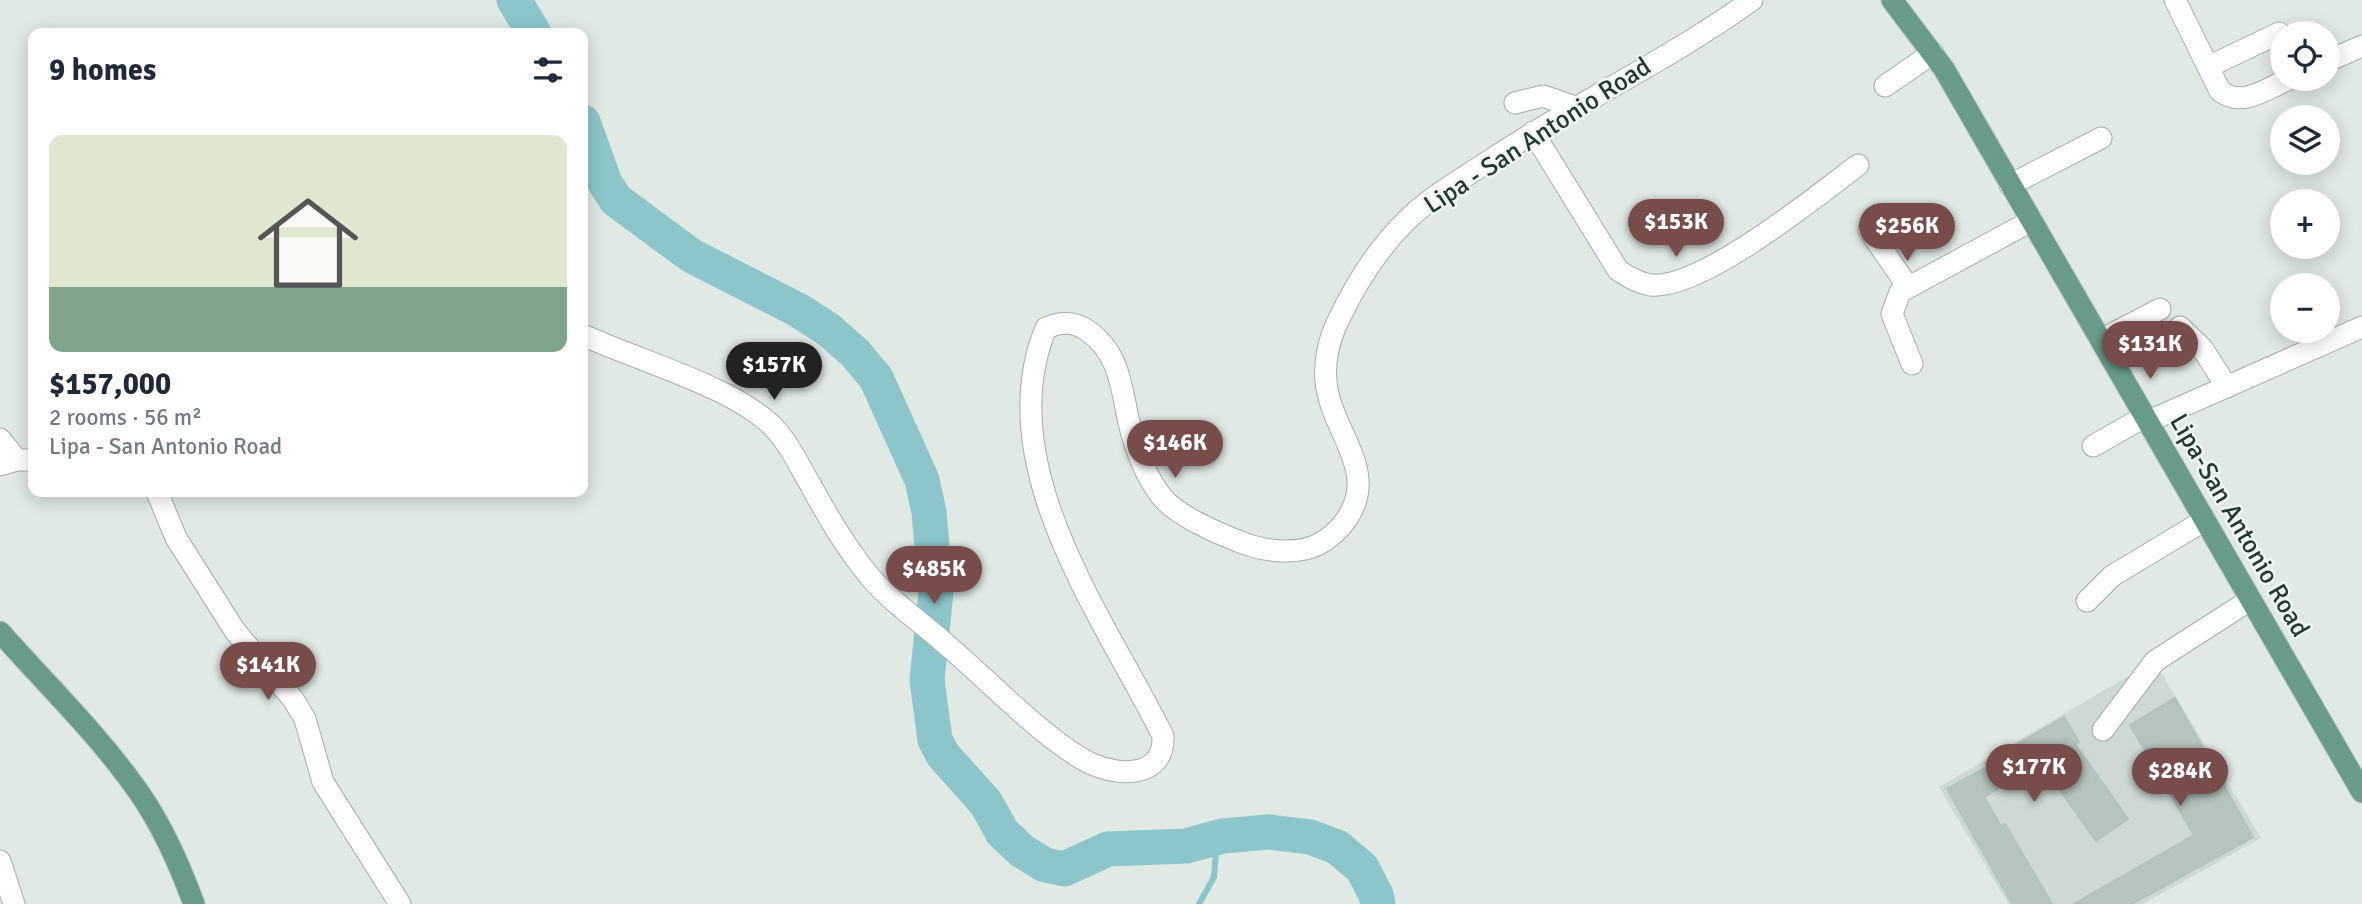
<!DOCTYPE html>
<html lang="en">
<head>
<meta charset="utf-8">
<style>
	body { margin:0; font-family:Signika,sans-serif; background:#f6f6f7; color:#1f2937; height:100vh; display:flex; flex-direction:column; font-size:26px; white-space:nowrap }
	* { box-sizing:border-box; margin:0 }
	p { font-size:23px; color:#747a83 }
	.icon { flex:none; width:38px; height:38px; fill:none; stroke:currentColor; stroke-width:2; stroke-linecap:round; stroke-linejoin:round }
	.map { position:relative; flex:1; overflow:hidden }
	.details { position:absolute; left:28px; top:28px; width:560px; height:469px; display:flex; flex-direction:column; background:#fff; border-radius:14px; box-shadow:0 4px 18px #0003 }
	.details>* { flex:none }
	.buttons { position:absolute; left:2270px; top:21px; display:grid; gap:14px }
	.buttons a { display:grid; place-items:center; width:70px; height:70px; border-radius:50%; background:#fff; box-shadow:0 4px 18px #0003; font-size:35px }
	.price { position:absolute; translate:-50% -60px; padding:0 16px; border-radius:24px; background:#784c4b; color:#fff; font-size:23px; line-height:46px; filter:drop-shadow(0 2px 4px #0008) }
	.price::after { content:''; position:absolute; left:50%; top:42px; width:21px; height:16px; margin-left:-10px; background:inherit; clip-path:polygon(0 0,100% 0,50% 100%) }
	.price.selected { background:#222; color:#fff }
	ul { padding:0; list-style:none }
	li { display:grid; align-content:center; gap:14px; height:371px; padding:0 21px }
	li span { display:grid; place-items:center; height:217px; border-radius:14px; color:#555 }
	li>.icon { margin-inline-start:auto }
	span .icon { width:126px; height:126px; fill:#fffc; stroke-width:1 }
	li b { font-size:30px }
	h2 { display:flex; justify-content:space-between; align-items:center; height:84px; padding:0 21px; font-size:30px }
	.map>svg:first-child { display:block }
	.built { fill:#ced9d3 }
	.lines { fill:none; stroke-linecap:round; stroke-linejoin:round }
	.stream { stroke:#8cc6ca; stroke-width:6 }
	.river { stroke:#8cc6ca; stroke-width:35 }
	.building { fill:#b5c4bd; stroke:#b3c2ba; stroke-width:2 }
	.minor-casing { stroke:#a3b0aa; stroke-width:23 }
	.major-casing { stroke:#bdc3c1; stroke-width:23 }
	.minor { stroke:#fff; stroke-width:21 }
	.major { stroke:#689b89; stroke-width:21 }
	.labels { text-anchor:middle; stroke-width:5; stroke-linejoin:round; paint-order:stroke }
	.street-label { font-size:26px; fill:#223830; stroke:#f0f6f2 }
</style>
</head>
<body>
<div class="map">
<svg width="2362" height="904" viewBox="0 0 2362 904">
	<rect width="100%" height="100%" fill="#e0e9e4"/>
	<!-- built -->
	<polygon class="built" points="2154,661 2261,838 2143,904 2008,904 1939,787"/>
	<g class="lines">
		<!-- stream -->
		<polyline class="stream" points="1199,904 1214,877 1217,838"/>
		<!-- river -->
		<g class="river">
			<polyline points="514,0 534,33"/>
			<polyline points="583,122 605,183 616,200 692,256 798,310 829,330 855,353 876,378 922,480 929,512 936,592 927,680 935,740 943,755 986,803 1002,832 1022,851 1045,865 1064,869 1108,849 1186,846 1223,836 1268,832 1310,837 1337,847 1362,868 1376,895 1378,904"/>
		</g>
	</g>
	<!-- building -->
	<g class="building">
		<polygon points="2175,698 2253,837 2132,904 2074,904 2194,835 2130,725"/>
		<polygon points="2064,717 2079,742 2075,744 2128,819 2096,841 2042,764 1984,797 2001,826 2005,824 2052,904 2012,904 1947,789 1987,767 1985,763"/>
	</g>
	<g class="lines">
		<defs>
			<g id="minor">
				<path d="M2175,0L2220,91C2242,108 2266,89 2289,79"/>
				<polyline points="2328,61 2362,46"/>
				<polyline points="2208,67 2279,33"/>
				<polyline points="1885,86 1933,53"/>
				<polyline points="1515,103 1543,96 1575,107"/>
				<path d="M1533,132L1618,270C1628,277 1638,283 1651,285C1701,290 1817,196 1858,165"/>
				<polyline points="2010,185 2101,138"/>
				<polyline points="1869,230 1908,287"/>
				<polyline points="2180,327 2202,348 2227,387"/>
				<path d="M583,335C636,360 739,388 776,430C790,445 800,467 810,484C828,517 846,548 870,577C892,603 924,624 949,647C987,679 1050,745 1092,764C1121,777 1165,777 1163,736C1105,619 989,465 1046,328C1060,322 1072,321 1085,329C1127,356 1120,402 1135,444C1141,463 1150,482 1162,497C1176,515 1217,533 1238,541C1261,551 1296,556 1319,544C1329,539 1340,529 1346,520C1381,471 1330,431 1326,381C1324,362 1329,340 1337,323C1354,287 1378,248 1407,220C1430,197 1462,179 1489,161C1574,104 1669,60 1752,0"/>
				<polyline points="2101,340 2160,309"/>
				<polyline points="1912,364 1892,314 1900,292 2031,221"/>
				<polyline points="2149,421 2362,327"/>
				<polyline points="0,439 17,460"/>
				<polyline points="2093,446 2146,416"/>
				<polyline points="0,465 17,460 33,460"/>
				<polyline points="157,492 176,538 235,631 293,699 305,719 323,782 400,904"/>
				<polyline points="2087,601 2112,576 2205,520"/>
				<polyline points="2103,730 2155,661 2250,600"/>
				<polyline points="0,861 14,904"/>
			</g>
			<g id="major">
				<polyline points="1892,0 1944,69 2362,792"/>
				<path d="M0,632C47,685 100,736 140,794C163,827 180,866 194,904"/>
			</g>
		</defs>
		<!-- minor casing -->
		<use href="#minor" class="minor-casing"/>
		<!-- major casing -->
		<use href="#major" class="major-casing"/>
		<!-- minor -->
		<use href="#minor" class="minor"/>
		<!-- major -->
		<use href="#major" class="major"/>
	</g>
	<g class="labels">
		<!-- street labels -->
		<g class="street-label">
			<text transform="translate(1537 135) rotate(-33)" y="9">Lipa - San Antonio Road</text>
			<text transform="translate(2240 525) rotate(60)" y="9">Lipa-San Antonio Road</text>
		</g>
	</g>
</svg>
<div class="buttons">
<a><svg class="icon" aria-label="locate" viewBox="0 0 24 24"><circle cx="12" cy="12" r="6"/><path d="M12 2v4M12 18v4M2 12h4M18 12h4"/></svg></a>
<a><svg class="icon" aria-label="layers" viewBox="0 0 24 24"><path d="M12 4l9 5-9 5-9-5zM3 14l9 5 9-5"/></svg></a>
<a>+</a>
<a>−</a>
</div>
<b class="price" style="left:1676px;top:259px">$153K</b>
<b class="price" style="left:1907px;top:263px">$256K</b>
<b class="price" style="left:2150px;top:381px">$131K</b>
<b class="price selected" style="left:774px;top:402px">$157K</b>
<b class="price" style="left:1175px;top:480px">$146K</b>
<b class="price" style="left:934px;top:606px">$485K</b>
<b class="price" style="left:268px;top:702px">$141K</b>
<b class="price" style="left:2034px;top:804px">$177K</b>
<b class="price" style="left:2180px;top:808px">$284K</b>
<section class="details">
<h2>9 homes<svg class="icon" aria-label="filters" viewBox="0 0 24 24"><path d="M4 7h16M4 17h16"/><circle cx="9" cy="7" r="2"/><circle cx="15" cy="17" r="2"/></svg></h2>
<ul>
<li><span style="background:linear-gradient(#dfe7d0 70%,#7fa58c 0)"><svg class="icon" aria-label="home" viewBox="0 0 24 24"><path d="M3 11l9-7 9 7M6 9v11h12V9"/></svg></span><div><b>$157,000</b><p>2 rooms · 56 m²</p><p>Lipa - San Antonio Road</p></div></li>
</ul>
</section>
</div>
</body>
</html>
